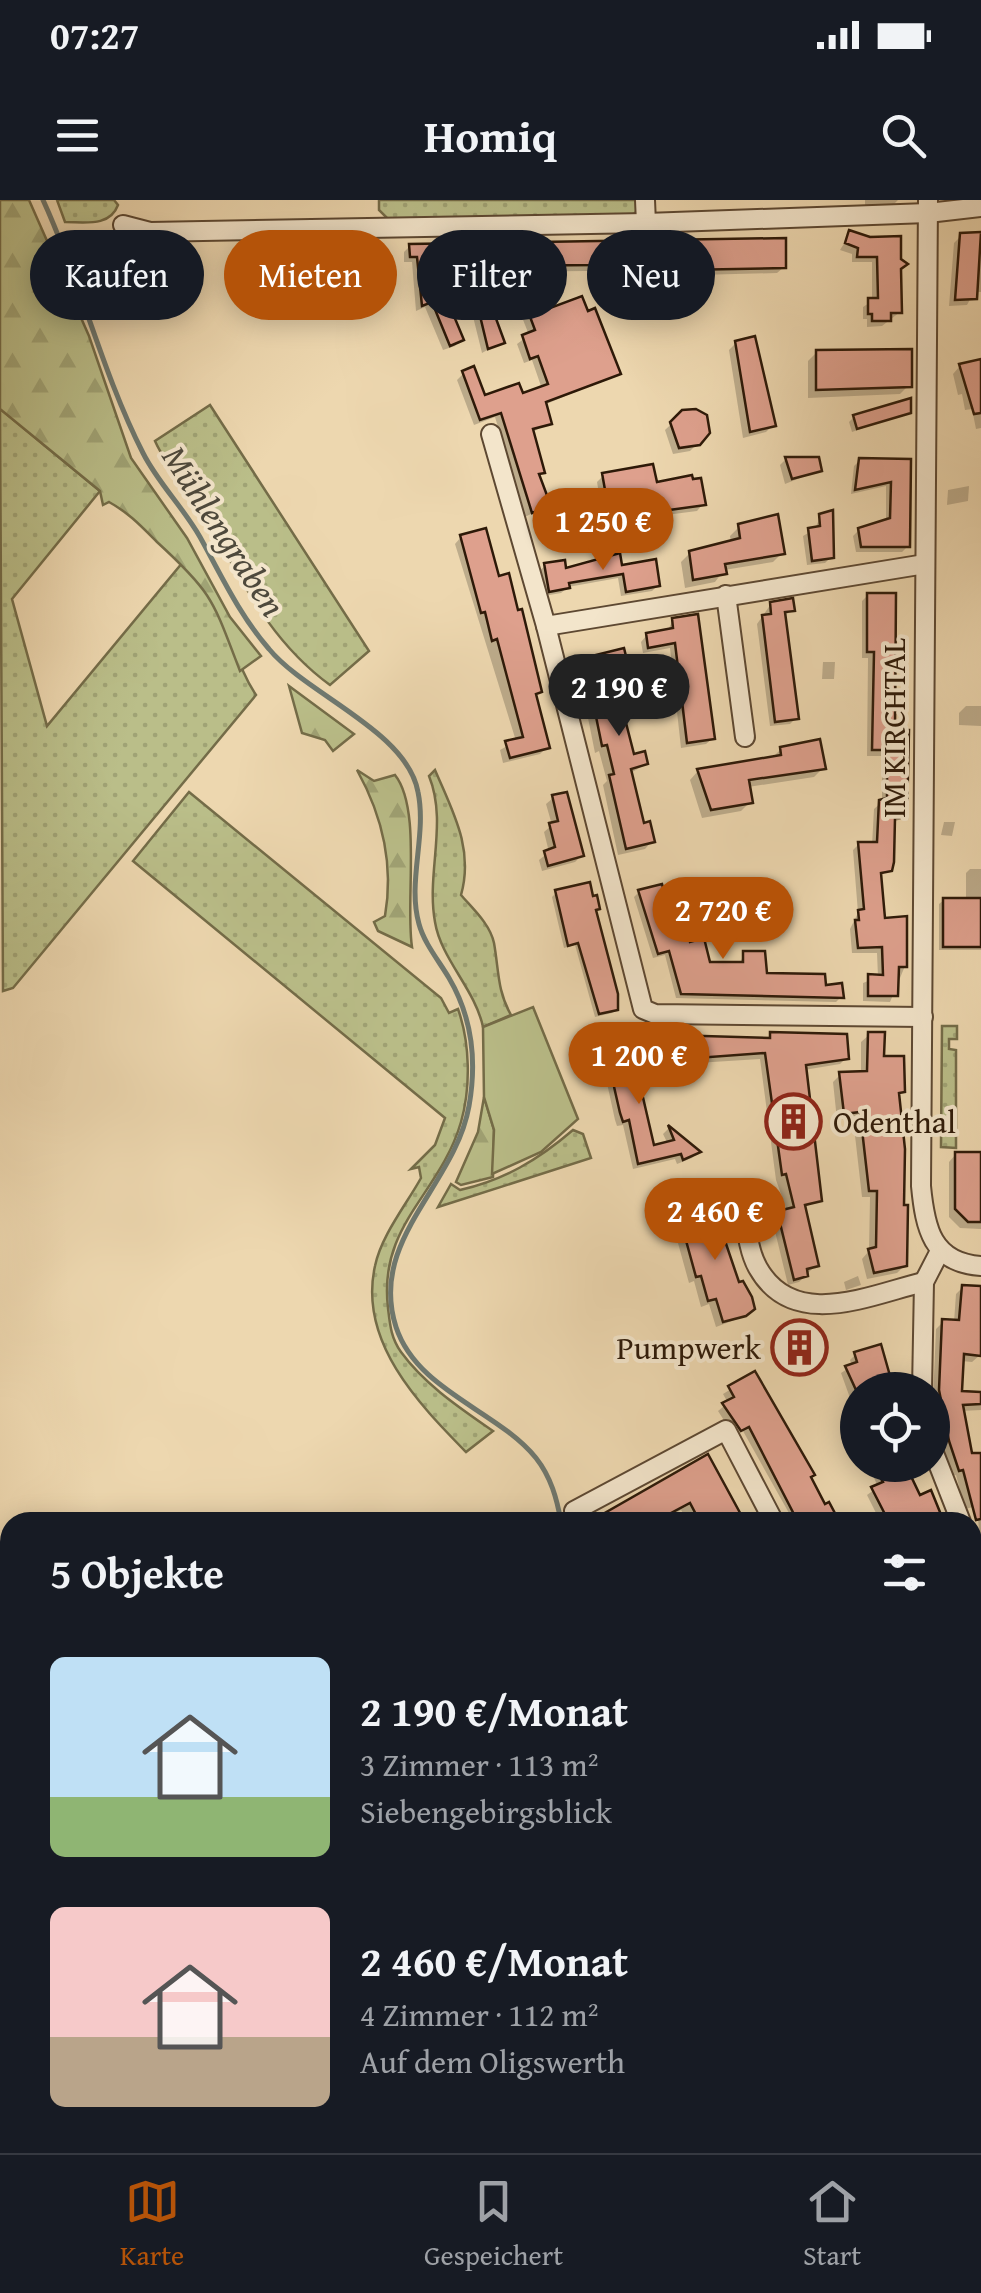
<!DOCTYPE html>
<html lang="de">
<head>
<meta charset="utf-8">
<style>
	body { margin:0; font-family:"Gentium Book Plus",serif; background:#242831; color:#f1f3f6; height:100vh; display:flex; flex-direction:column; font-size:38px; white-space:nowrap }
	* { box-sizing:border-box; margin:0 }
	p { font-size:32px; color:#9ea1a6 }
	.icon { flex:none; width:55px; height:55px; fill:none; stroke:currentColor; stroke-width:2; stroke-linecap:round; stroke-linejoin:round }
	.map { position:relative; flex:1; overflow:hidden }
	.drawer { position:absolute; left:0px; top:1312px; width:982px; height:642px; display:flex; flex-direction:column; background:#171b24; border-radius:30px 30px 0 0; box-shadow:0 5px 25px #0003 }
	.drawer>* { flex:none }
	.top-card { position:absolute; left:30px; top:30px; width:922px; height:90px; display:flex; gap:20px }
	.controls { position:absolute; left:840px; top:1172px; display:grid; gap:20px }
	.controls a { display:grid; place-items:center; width:110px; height:110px; border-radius:50%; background:#171b24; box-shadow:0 5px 25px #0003; font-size:50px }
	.price { position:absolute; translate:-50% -85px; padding:0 22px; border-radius:35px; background:#b45309; color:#fff; font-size:32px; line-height:65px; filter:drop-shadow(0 2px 5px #0008) }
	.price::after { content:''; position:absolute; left:50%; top:60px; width:30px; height:22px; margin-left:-15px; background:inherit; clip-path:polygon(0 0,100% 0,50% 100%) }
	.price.active { background:#222; color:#fff }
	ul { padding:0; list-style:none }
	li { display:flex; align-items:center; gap:30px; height:250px; padding:0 50px }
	li span { display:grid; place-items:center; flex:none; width:280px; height:200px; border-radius:15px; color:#555 }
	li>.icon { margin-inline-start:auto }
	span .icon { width:120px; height:120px; fill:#fffc; stroke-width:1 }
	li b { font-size:42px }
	h2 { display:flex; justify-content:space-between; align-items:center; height:120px; padding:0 50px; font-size:42px }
	.tag { padding:0 35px; border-radius:45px; background:#171b24; box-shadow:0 5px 25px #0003; font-size:35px; line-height:90px }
	.tag.active { background:#b45309; color:#fff }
	.status { display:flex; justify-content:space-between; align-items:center; height:70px; padding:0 50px; background:#171b24; direction:ltr }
	.status svg { height:28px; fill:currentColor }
	header { display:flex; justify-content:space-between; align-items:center; height:130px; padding:0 50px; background:#171b24; font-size:45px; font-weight:800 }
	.menu { display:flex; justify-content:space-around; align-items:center; height:140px; border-top:2px solid #363941; background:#171b24; font-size:28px; color:#9ea1a6 }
	.menu a { display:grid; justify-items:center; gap:5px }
	.menu .active { color:#b45309 }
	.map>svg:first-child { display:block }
	.grass { fill:url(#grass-dots); stroke:#746c48; stroke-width:2.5 }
	.forest { fill:url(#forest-firs); stroke:#746c48; stroke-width:2.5 }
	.park { fill:#babe89; stroke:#746c48; stroke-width:2.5 }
	.shadow { fill:#0003 }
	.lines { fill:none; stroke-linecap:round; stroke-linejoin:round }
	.stream { stroke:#6f786f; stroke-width:5 }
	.building { fill:#dea08d; stroke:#2d1908; stroke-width:2.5 }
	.minor-casing { stroke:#5d4832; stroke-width:22 }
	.minor { stroke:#f3e5cb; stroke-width:18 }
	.labels { text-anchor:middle; stroke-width:8; stroke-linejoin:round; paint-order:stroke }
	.street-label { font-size:32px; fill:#2d1908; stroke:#f3e5cb }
	.poi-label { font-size:32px; fill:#2d1908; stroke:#f3e5cb; text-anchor:start }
	.water-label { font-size:35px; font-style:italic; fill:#4e493c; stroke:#f3e5cb }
</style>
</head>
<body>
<div class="status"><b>07:27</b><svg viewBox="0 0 49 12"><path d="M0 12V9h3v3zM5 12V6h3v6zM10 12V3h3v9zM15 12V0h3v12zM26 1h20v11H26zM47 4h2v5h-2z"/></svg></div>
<header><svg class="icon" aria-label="menu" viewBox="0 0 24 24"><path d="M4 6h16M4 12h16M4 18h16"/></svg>Homiq<svg class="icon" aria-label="search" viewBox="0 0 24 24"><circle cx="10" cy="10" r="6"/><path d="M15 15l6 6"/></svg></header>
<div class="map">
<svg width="981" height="1953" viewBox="0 0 981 1953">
	<defs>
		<pattern id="grass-dots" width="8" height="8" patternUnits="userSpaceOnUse" patternTransform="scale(2.5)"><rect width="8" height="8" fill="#babe89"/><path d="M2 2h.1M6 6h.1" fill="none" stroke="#a0a375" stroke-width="1.8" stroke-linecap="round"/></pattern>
		<pattern id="forest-firs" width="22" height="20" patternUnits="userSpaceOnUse" patternTransform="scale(2.5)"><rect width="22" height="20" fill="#babe89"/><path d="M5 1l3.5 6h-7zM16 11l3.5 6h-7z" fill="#a0a375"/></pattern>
	</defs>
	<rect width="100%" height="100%" fill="#edd7af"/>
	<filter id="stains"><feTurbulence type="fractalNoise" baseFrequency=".002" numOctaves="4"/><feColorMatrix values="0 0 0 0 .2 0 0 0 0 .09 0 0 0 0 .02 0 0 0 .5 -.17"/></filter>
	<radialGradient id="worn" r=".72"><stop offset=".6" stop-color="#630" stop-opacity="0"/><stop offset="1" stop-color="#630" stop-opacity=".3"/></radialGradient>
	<!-- grass -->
	<g class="grass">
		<path d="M57,0H114L118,5C110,27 85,22 65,22Z"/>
		<polygon points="379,0 641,0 641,7 631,17 390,21 379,10"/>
		<path d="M210,205L369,451L330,485C268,440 240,376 202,312C187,287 167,268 155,241Z"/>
		<path d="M0,209L100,291L12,399L47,526L183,362C199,381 214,399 224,422C235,447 240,471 256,495L13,788L3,791Z"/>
		<path d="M435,570C453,612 474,649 461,695C473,709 490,724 494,743C499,771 497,790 511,815L483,827C475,789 441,759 435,722C426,673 448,623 429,576Z"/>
		<path d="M189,592L441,798L449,813L458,809C470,843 471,887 461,922C440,995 378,1024 388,1108C390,1125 391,1138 401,1152C425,1185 460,1208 493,1231L466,1252C419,1204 358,1142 375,1066C381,1036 406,1005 421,978L419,967L411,969L435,945L445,918L133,661Z"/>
		<polygon points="942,826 957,826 957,839 949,839 949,849 956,850 956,948 941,947"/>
		<path d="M573,930L583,934L591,958L438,1007L451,984L460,990C504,980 538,960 573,930Z"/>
		<polygon points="138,1945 526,1945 522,1953 137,1953"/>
	</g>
	<!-- forest -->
	<g class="forest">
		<path d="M0,0H29L89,136L131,258L187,338L230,417L261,456L240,471C213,401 214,394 157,342C141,326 129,313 109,302L103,305L100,291L0,209Z"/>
		<polygon points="289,486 354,534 333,551 325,540 302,533"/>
		<path d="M357,570L374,581L395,575C422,609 405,702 412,747L378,731L374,722L385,716C394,664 382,615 357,570Z"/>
		<polygon points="484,897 494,930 493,977 461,985 456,982 478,932"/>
	</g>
	<!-- park -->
	<polygon class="park" points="533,807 578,919 541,952 492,974 494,930 484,897 483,827"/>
	<!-- shadow -->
	<g class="shadow">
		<polygon points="865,0 898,0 891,7 865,8"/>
		<polygon points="850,34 898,38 900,112 882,126 867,127 867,119 863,119 863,107 872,101 872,62 852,62 852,54 840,50"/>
		<polygon points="962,35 981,35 981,92 974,92 967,105 949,106 954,43"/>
		<polygon points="410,46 784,67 777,73 621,77 621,65 593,65 588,71 474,72 496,104 490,110 502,142 482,153 462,72 437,72 437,103 461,139 455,146 443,150 425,107 416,111 412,62 404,62 404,52"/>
		<polygon points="524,100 618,174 544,205 549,223 531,233 542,272 537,276 548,305 525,317 495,217 474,225 457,180 463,174 484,199 521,196 542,189 532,160 524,163 517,144 529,135 518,107"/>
		<polygon points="736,143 773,225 766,232 743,238 729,150"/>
		<polygon points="817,152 909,185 900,194 808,198 808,161"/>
		<polygon points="981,162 981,228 976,229 972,209 965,210 962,194 958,195 953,174 960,166"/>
		<polygon points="909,212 852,232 849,222 854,217"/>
		<polygon points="683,213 705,236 690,251 673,254 665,230"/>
		<polygon points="786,259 820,270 785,284 780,265"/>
		<polygon points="860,260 908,261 908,346 902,352 856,352 853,336 859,330 886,322 886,286 851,294 854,266"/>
		<polygon points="603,276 655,285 703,304 697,311 604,323 597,282"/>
		<polygon points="969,286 968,301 947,305 948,290"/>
		<polygon points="820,317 831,357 825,363 807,365 803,336 815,329"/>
		<polygon points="739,327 782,353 773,362 724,370 715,382 685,388 681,362 690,353 731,343 730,336"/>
		<polygon points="461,337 497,379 540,491 534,497 547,547 540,554 503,563 500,550 516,541 455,344"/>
		<polygon points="545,366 564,371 620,368 658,385 652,391 621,396 618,378 568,387 561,393 544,396 539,371"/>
		<polygon points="868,395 905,617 892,623 890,669 879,677 883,721 905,766 890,802 863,801 863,783 878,777 877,753 852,753 850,729 858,713 853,650 859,644 872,645 874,609 882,602 882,556 867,556 868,458 862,458 862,401"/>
		<polygon points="771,404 792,410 783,417 796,518 790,524 770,526 757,424"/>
		<polygon points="673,420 713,538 706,544 681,548 670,448 643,453 641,442 647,435 667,432"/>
		<polygon points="585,461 634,496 626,504 627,517 623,521 632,557 646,564 629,574 642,626 652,641 645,649 618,655 603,585 607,581 599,551 595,553 578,468"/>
		<polygon points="823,462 835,462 834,479 822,479"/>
		<polygon points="966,506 981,506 981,526 959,525 959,513"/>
		<polygon points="781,549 823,568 814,577 748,587 750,602 741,611 702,618 690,580 698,571 771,559"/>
		<polygon points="553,598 582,655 575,662 542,671 539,660 549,652 544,632 552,625 546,604"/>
		<polygon points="944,622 955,622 952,636 941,635"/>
		<polygon points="970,669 981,669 981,750 939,750 939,704 944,700 966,700 966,673"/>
		<polygon points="639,692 708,765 739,765 744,754 764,775 824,788 841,797 836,802 676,798 665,755 653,758 634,697"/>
		<polygon points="556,693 616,809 612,813 595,817 575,745 564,748 552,697"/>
		<polygon points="771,835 846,858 840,864 804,870 819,1000 803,1008 816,1065 799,1082 788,1085 773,1023 787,1011 776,980 760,859 665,865 665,844 671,837 765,840"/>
		<polygon points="869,835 902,891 897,896 905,1065 897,1073 867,1079 862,1059 869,1051 870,997 862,997 853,918 837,920 833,882 840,875 861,874 861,842"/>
		<polygon points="606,845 652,948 668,944 663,934 668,929 697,953 692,958 677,964 675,959 633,969 623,925 617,926 615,920 600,851"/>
		<polygon points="956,954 981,955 981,1029 960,1028 949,1017 949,962"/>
		<polygon points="685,1005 737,1085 745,1116 716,1127 709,1104 701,1107 694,1081 689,1083 673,1025"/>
		<polygon points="858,1076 861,1085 846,1090 844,1082"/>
		<polygon points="963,1087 981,1088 980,1155 972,1162 961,1161 960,1194 981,1195 981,1210 961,1211 970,1255 981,1255 981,1353 977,1306 965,1309 956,1275 952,1276 942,1249 933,1199 936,1129 943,1122 954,1122 956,1094"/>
		<polygon points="786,1141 813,1155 789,1164"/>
		<polygon points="856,1154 892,1190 858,1190 858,1220 841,1173 852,1166 850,1160"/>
		<polygon points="754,1175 835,1322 794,1322 743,1231 734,1236 718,1211 728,1203 723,1194"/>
		<polygon points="707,1257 745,1322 689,1322 681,1310 658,1322 594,1322"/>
		<polygon points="877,1265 903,1265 919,1299 930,1294 943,1322 895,1322 889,1312 878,1317 867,1295 878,1287 871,1271"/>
		<polygon points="972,1389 978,1402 972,1407"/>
		<polygon points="981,1435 981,1499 972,1480 972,1439"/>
		<polygon points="972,1649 981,1682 981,1723 972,1731"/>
		<polygon points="972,1793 981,1794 981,1953 961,1953 956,1945 972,1945 975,1912"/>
		<polygon points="616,1945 625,1945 637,1953 609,1953"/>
		<polygon points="715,1945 862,1945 862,1949 858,1953 779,1953 779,1949 775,1953 716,1953"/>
		<polygon points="907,1945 946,1945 945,1953 895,1953"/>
	</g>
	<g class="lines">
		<!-- stream -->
		<g class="stream">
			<path d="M43,0C81,82 102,173 143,253C158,283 183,307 200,337C221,375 240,416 269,449C307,495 407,531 418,592C427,635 407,682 419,724C424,743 439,761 449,778C472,817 477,861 469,906C455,986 368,1040 396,1127C417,1191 497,1210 536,1258C551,1277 557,1299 561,1322"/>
			<polyline points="540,1953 544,1945"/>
		</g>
	</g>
	<!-- building -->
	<g class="building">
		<polygon points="849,30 870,37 901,36 901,59 908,64 901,69 902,113 891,113 891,121 872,121 872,114 868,114 868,98 878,98 877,57 857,57 858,48 845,43"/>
		<polygon points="981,32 977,99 955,100 960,33"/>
		<polygon points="786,38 786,68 626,71 626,60 597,60 597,65 473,66 499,105 491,105 505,143 488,149 468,66 440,66 440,99 446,97 464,140 450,146 432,102 422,106 417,57 410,57 409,44"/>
		<polygon points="538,92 545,110 582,96 588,111 595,108 621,174 546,202 552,224 533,229 545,273 539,274 551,306 532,313 501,213 480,220 462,171 474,166 485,195 519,183 523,193 548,184 538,156 530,159 522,135 535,130 523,98"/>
		<polygon points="755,136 776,226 750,232 735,141"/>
		<polygon points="912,149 912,187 816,190 816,150"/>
		<polygon points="981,159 981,213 974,214 959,164"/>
		<polygon points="911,198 911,213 857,229 853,215"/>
		<polygon points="696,209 707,215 710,233 700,245 679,248 670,222 682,210"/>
		<polygon points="785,257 819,257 822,271 792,279"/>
		<polygon points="859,258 911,259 910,347 861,347 858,328 890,318 891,282 855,290"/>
		<polygon points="653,264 657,282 692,275 693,279 701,278 706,305 610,318 602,273"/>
		<polygon points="833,310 834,358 812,361 808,328 820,326 819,314"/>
		<polygon points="778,314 785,354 725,364 727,374 693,380 689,351 740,338 738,324"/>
		<polygon points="486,328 499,376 509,373 518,410 522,409 542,492 536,494 550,548 510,558 505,541 523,537 497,439 492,441 485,412 481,413 460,335"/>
		<polygon points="620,353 622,365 656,359 660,386 626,392 623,374 569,383 570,388 549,392 544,363 565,360 566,368"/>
		<polygon points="867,393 896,393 895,530 909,530 907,618 895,618 894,662 892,671 881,673 885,718 907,716 907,767 899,767 898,796 868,796 868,774 883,775 882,747 858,748 855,720 859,720 858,710 864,709 858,642 877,642 879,600 887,598 887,550 872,550 874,452 867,452"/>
		<polygon points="793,398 795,411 785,412 799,519 775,522 762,415 771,414 770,402"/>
		<polygon points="698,414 715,539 687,543 675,443 648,448 646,433 673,428 672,418"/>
		<polygon points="624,448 636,497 625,500 630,517 625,519 634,554 645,551 648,564 631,569 644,623 650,621 655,642 626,649 609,575 614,574 607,545 602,546 584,458"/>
		<polygon points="820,539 826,569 749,580 753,603 711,610 697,569 781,555 780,547"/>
		<polygon points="567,592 584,656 548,666 544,651 555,647 549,623 558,621 552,595"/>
		<polygon points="590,682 593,696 597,695 600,709 596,710 618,794 618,810 599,814 578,743 568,746 555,690"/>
		<polygon points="662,684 673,724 686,723 690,742 704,738 710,762 743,762 743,751 765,751 767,773 825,774 826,785 842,783 844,798 681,794 669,751 658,754 638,690"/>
		<rect x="943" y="698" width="38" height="49"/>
		<polygon points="770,832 847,834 849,859 806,865 822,1001 805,1005 819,1066 807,1069 808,1076 794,1080 778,1015 778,1011 794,1007 786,974 782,975 765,853 670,860 670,835 770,838"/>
		<polygon points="868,832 885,832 884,856 904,856 905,892 899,893 905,949 904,1005 908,1005 907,1066 874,1073 868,1049 876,1047 877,991 869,991 860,912 844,914 839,872 867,871"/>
		<polygon points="629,837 654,945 674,940 668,925 701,952 683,960 681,954 638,964 629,920 623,922 620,913 604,843"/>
		<polygon points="955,952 981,952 981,1022 968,1022 955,1009"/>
		<polygon points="700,998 702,1009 721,1029 739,1082 743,1081 752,1097 755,1109 746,1116 723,1122 716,1099 708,1101 701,1076 696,1077 679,1015 687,1013 684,1003"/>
		<polygon points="962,1085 981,1086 981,1156 964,1154 962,1191 981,1192 981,1204 963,1205 972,1253 981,1253 981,1319 976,1320 963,1270 959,1271 949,1241 939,1190 942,1119 959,1120"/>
		<polygon points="808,1132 815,1156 792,1163 785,1139"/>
		<polygon points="881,1144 894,1190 856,1190 845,1166 857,1162 854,1152"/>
		<polygon points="755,1171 815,1275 811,1277 825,1304 829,1302 837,1317 829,1322 798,1322 749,1227 741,1231 722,1203 734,1197 728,1186"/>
		<polygon points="708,1254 745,1322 700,1322 690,1303 654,1322 589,1322"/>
		<polygon points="873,1265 892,1265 895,1276 908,1270 920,1295 931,1290 944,1322 889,1322 871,1287 883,1282"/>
	</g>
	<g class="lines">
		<defs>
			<g id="minor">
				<polyline points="645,0 646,23"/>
				<path d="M928,0L921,986C925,1028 932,1063 981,1066"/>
				<polyline points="123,25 150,32 646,23 928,13 981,7"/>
				<polyline points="491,234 546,426 643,809 655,814 923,817"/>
				<polyline points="726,395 745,537"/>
				<polyline points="546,426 925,364"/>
				<path d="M742,999C746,1020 747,1049 758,1068C794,1132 872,1094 924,1082"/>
				<polyline points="712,1002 763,995"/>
				<polyline points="922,1190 924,1082 940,1051"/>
				<polyline points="932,1248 961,1322"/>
				<polyline points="574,1311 726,1230 774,1322"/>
				<polyline points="972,1349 981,1369"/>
				<polyline points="886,1945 887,1953"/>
				<polyline points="959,1953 959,1945"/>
			</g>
		</defs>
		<!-- minor casing -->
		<use href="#minor" class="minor-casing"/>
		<!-- minor -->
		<use href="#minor" class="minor"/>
	</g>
	<!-- icons -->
	<defs>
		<symbol id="building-ring" viewBox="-11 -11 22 22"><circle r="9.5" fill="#f3e5cb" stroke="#8f2418" stroke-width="1.5"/><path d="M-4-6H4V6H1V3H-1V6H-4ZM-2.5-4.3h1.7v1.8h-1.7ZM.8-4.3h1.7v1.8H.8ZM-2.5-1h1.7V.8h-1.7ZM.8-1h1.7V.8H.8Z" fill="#8f2418"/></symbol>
	</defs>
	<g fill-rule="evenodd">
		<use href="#building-ring" x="762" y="890" width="63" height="63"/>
		<use href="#building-ring" x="768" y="1116" width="63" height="63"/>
	</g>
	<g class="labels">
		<!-- street labels -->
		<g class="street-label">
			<text transform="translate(894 528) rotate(-90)" y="11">IM KIRCHTAL</text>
		</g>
		<!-- poi labels -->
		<g class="poi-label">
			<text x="833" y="933">Odenthal</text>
			<text x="761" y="1159" text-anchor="end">Pumpwerk</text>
		</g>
		<!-- water labels -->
		<g class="water-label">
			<text transform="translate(224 331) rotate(57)" y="12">Mühlengraben</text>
		</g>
	</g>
	<rect width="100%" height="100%" filter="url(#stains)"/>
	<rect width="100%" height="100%" fill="url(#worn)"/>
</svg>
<div class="controls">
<a><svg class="icon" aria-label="locate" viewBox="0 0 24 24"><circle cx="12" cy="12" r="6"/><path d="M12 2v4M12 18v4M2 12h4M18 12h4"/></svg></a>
</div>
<b class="price" style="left:603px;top:373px">1 250 €</b>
<b class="price active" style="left:619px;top:539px">2 190 €</b>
<b class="price" style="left:723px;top:762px">2 720 €</b>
<b class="price" style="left:639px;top:907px">1 200 €</b>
<b class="price" style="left:715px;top:1063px">2 460 €</b>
<div class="top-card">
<a class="tag">Kaufen</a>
<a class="tag active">Mieten</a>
<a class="tag">Filter</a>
<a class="tag">Neu</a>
</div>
<section class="drawer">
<h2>5 Objekte<svg class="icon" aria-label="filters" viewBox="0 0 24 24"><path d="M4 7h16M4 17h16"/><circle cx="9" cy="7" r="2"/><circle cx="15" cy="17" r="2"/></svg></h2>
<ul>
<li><span style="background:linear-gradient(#bfe0f5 70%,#8fb573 0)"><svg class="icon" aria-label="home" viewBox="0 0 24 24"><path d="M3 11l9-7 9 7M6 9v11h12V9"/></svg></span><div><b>2 190 €/Monat</b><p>3 Zimmer · 113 m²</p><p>Siebengebirgsblick</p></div></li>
<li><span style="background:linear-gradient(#f6c9c9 65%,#b9a48a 0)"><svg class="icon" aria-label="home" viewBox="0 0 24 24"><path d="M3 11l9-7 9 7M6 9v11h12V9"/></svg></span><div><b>2 460 €/Monat</b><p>4 Zimmer · 112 m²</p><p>Auf dem Oligswerth</p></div></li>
</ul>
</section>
</div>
<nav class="menu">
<a class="active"><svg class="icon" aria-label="map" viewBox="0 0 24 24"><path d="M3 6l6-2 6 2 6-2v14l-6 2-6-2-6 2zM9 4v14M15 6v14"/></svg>Karte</a>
<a><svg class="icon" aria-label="saved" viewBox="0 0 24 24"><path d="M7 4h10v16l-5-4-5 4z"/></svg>Gespeichert</a>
<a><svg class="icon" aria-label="home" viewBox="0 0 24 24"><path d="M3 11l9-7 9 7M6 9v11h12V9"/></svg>Start</a>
</nav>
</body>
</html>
